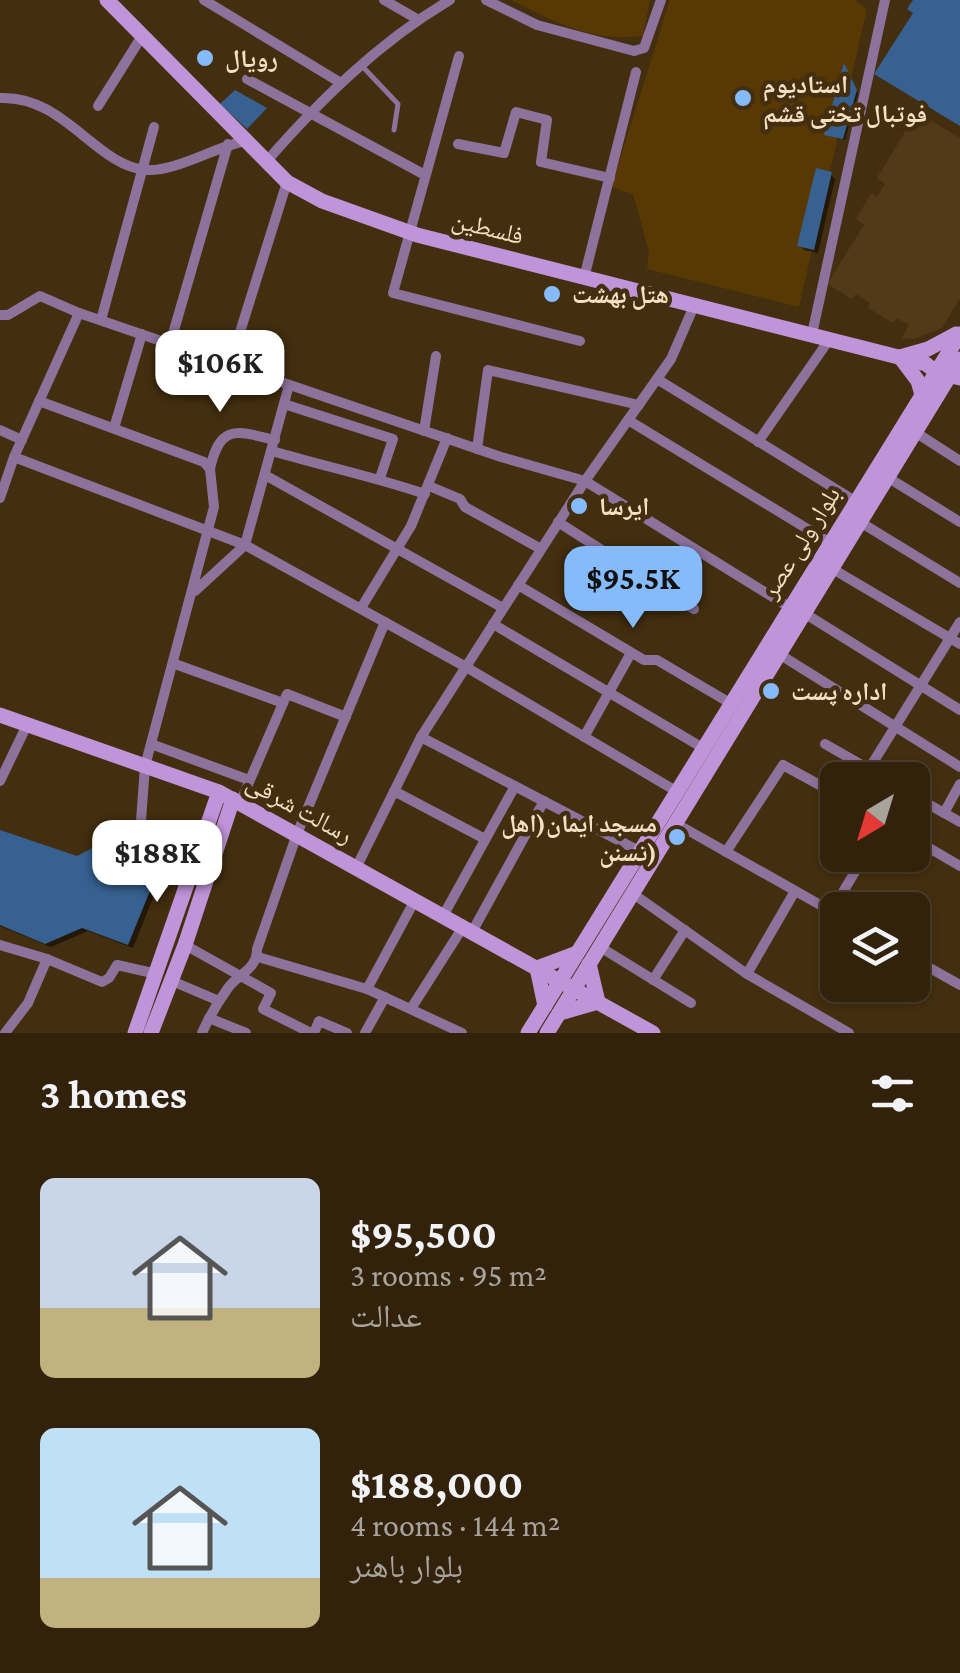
<!DOCTYPE html>
<html lang="en">
<head>
<meta charset="utf-8">
<style>
	body { margin:0; font-family:"Crimson Pro","Noto Naskh Arabic",serif; background:#3d2f19; color:#f1f3f6; height:100vh; display:flex; flex-direction:column; font-size:38px; white-space:nowrap }
	* { box-sizing:border-box; margin:0 }
	p { font-size:32px; color:#a8a49d }
	.icon { flex:none; width:55px; height:55px; fill:none; stroke:currentColor; stroke-width:2; stroke-linecap:round; stroke-linejoin:round }
	.map { position:relative; height:1033px; overflow:hidden }
	.side { display:flex; flex-direction:column; background:#32220b; flex:1 }
	.side>* { flex:none }
	.needle { width:65px; rotate:218deg }
	.fabs { position:absolute; left:820px; top:762px; display:grid; gap:20px }
	.fabs a { display:grid; place-items:center; width:110px; height:110px; border-radius:15px; background:#32220b; box-shadow:0 2px 8px #0004,0 0 0 2px #4d3f2c; font-size:50px }
	.price { position:absolute; translate:-50% -85px; padding:0 22px; border-radius:20px; background:#fff; color:#222; font-size:32px; line-height:65px; filter:drop-shadow(0 2px 5px #0008) }
	.price::after { content:''; position:absolute; left:50%; top:60px; width:30px; height:22px; margin-left:-15px; background:inherit; clip-path:polygon(0 0,100% 0,50% 100%) }
	.price.on { background:#85bbfb; color:#111 }
	ul { padding:0; list-style:none }
	li { display:flex; align-items:center; gap:30px; height:250px; padding:0 40px }
	li span { display:grid; place-items:center; flex:none; width:280px; height:200px; border-radius:15px; color:#555 }
	li>.icon { margin-inline-start:auto }
	span .icon { width:120px; height:120px; fill:#fffc; stroke-width:1 }
	li b { font-size:42px }
	h2 { display:flex; justify-content:space-between; align-items:center; height:120px; padding:0 40px; font-size:42px }
	.map>svg:first-child { display:block }
	.built { fill:#523917 }
	.green { fill:#583904 }
	.shadow { fill:#0007 }
	.building { fill:#376191 }
	.lines { fill:none; stroke-linecap:round; stroke-linejoin:round }
	.service { stroke:#8d729c; stroke-width:5 }
	.minor { stroke:#8d729c; stroke-width:10 }
	.secondary { stroke:#c094d9; stroke-width:15 }
	.poi-dot { fill:#85bbfb; stroke:#432e0f; stroke-width:4 }
	.labels { text-anchor:middle; stroke-width:9; stroke-linejoin:round; paint-order:stroke }
	.poi-label { font-size:25px; font-weight:bold; fill:#f6dfc3; stroke:#432e0f; text-anchor:start }
	.street-label { font-size:25px; fill:#f6dfc3; stroke:#432e0f }
</style>
</head>
<body>
<div class="map">
<svg width="960" height="1033" viewBox="0 0 960 1033">
	<rect width="100%" height="100%" fill="#432e0f"/>
	<!-- built -->
	<polygon class="built" points="917,112 960,138 960,298 942,328 915,339 902,338 909,325 897,318 893,323 868,308 870,303 856,294 852,299 827,284 864,225 856,219 871,193 877,197 885,184 877,178"/>
	<!-- green -->
	<g class="green">
		<path d="M511,0H650L643,36C591,42 557,23 511,0Z"/>
		<polygon points="670,0 854,0 867,9 799,307 647,269 649,252 633,194 611,187"/>
	</g>
	<!-- shadow -->
	<g class="shadow">
		<polygon points="845,68 858,94 845,140 827,134"/>
		<polygon points="831,175 835,179 818,253 804,250 799,245"/>
		<polygon points="0,833 77,858 162,861 166,865 133,948 88,931 51,947 0,926"/>
	</g>
	<!-- building -->
	<g class="building">
		<polygon points="913,0 960,0 960,126 874,74 913,13 907,9"/>
		<polygon points="844,63 857,90 843,139 824,135"/>
		<polygon points="235,90 267,108 247,129 220,104"/>
		<polygon points="816,168 832,172 814,250 797,246"/>
		<polygon points="0,830 77,856 110,839 163,859 128,945 82,928 45,944 0,925"/>
	</g>
	<g class="lines">
		<!-- service -->
		<polyline class="service" points="363,67 398,104 394,130"/>
		<!-- minor -->
		<g class="minor">
			<polyline points="204,0 341,83"/>
			<polyline points="384,0 417,19"/>
			<polyline points="486,0 537,25 634,51 644,48 661,0"/>
			<polyline points="459,56 393,293 580,341"/>
			<polyline points="247,79 425,175"/>
			<path d="M0,98C64,95 96,166 146,170C175,172 215,147 245,141"/>
			<polyline points="98,106 142,36"/>
			<polyline points="458,144 504,153 516,112 547,120 541,162 610,178"/>
			<path d="M266,162C320,100 379,42 450,0"/>
			<polyline points="584,278 636,72"/>
			<polyline points="0,315 8,315 40,296 79,313 501,457 585,481 789,607"/>
			<polyline points="101,320 154,127"/>
			<polyline points="812,334 885,0"/>
			<polyline points="170,344 228,144"/>
			<polyline points="230,364 287,182"/>
			<polyline points="657,379 855,501"/>
			<polyline points="39,401 204,462 210,469 214,507 145,766 140,834"/>
			<polyline points="284,404 393,439 380,478"/>
			<polyline points="628,420 829,542"/>
			<polyline points="114,428 142,334"/>
			<polyline points="0,430 22,440"/>
			<polyline points="424,431 436,356"/>
			<polyline points="915,432 960,461"/>
			<polyline points="758,442 829,340"/>
			<polyline points="477,449 488,370 639,405"/>
			<path d="M272,451C323,466 375,477 425,494"/>
			<polyline points="14,457 245,545 466,667 676,791"/>
			<path d="M210,469C220,423 237,431 275,440"/>
			<polyline points="265,475 503,608"/>
			<polyline points="887,477 960,522"/>
			<polyline points="429,486 460,499 465,507 541,549"/>
			<polyline points="0,498 14,457 79,313"/>
			<polyline points="558,522 694,609"/>
			<polyline points="860,522 960,583"/>
			<polyline points="831,568 960,644"/>
			<polyline points="518,585 644,660 657,660 730,703"/>
			<polyline points="195,591 245,545 289,385"/>
			<polyline points="361,608 411,526 447,438"/>
			<polyline points="804,613 960,710"/>
			<polyline points="493,624 703,748"/>
			<polyline points="779,654 960,767"/>
			<polyline points="175,664 283,703"/>
			<polyline points="421,737 639,851"/>
			<polyline points="584,737 631,653"/>
			<polyline points="151,744 249,780"/>
			<polyline points="825,744 888,780"/>
			<polyline points="869,769 960,622"/>
			<polyline points="0,781 27,725"/>
			<polyline points="394,791 485,839"/>
			<polyline points="912,795 960,822"/>
			<polyline points="240,803 287,694 346,717"/>
			<polyline points="944,813 960,784"/>
			<polyline points="675,823 838,915"/>
			<polyline points="912,838 960,866"/>
			<polyline points="726,852 783,765 838,795"/>
			<polyline points="356,868 421,737 585,481 671,359 694,306"/>
			<polyline points="632,893 747,974 849,1033"/>
			<polyline points="831,912 865,855"/>
			<polyline points="443,916 515,786"/>
			<polyline points="472,932 544,801"/>
			<polyline points="0,945 47,959 102,982 109,978 117,965 157,974"/>
			<polyline points="185,945 271,993 263,1009 311,1033"/>
			<polyline points="600,947 691,1003"/>
			<polyline points="258,957 367,989 462,1033"/>
			<polyline points="912,958 960,985"/>
			<polyline points="747,974 795,891"/>
			<polyline points="653,980 685,930"/>
			<polyline points="172,981 219,1001"/>
			<polyline points="367,989 415,900"/>
			<polyline points="412,1007 463,927"/>
			<polyline points="209,1018 246,1033"/>
			<polyline points="5,1033 28,1003 47,959"/>
			<path d="M202,1033C209,1017 218,1002 228,988C238,974 257,970 257,949L297,834L385,622"/>
			<polyline points="314,1033 319,1021 347,1033"/>
			<polyline points="365,1033 385,997"/>
		</g>
		<!-- secondary -->
		<g class="secondary">
			<polyline points="107,0 287,182 322,201 417,235 926,364 936,372 960,378"/>
			<polyline points="922,395 918,381 900,357 928,349 956,334"/>
			<polyline points="0,715 219,792 653,1033"/>
			<polyline points="545,1006 537,968 577,953"/>
			<polyline points="560,1013 598,1002 589,964"/>
			<polyline points="135,1033 219,792"/>
			<polyline points="151,1033 185,945 233,799"/>
			<polyline points="528,1033 960,334"/>
			<polyline points="547,1033 960,359"/>
		</g>
	</g>
	<!-- markers -->
	<g class="poi-dot">
		<circle cx="205" cy="58" r="10"/>
		<circle cx="743" cy="98" r="10"/>
		<circle cx="552" cy="294" r="10"/>
		<circle cx="579" cy="506" r="10"/>
		<circle cx="771" cy="691" r="10"/>
		<circle cx="677" cy="837" r="10"/>
	</g>
	<g class="labels">
		<!-- poi labels -->
		<g class="poi-label">
			<text x="225" y="67">رویال</text>
			<text x="763" y="93">استادیوم<tspan x="763" dy="29">فوتبال تختی قشم</tspan></text>
			<text x="572" y="303">هتل بهشت</text>
			<text x="599" y="515">ایرسا</text>
			<text x="791" y="700">اداره پست</text>
			<text x="657" y="832" text-anchor="end">مسجد ایمان(اهل<tspan x="657" dy="29">تسنن)</tspan></text>
		</g>
		<!-- street labels -->
		<g class="street-label">
			<text transform="translate(488 227) rotate(14)" y="9">فلسطین</text>
			<text transform="translate(800 542) rotate(-58)" y="9">بلوار ولی عصر</text>
			<text transform="translate(300 808) rotate(29)" y="9">رسالت شرقی</text>
		</g>
	</g>
</svg>
<div class="fabs">
<a><svg class="needle" viewBox="-14 -14 28 28"><path d="M0-13l5 13h-10z" fill="#e53935"/><path d="M0 13l5-13h-10z" fill="#a8a49d"/></svg></a>
<a><svg class="icon" aria-label="layers" viewBox="0 0 24 24"><path d="M12 4l9 5-9 5-9-5zM3 14l9 5 9-5"/></svg></a>
</div>
<b class="price" style="left:220px;top:415px">$106K</b>
<b class="price on" style="left:633px;top:631px">$95.5K</b>
<b class="price" style="left:157px;top:905px">$188K</b>
</div>
<section class="side">
<h2>3 homes<svg class="icon" aria-label="filters" viewBox="0 0 24 24"><path d="M4 7h16M4 17h16"/><circle cx="9" cy="7" r="2"/><circle cx="15" cy="17" r="2"/></svg></h2>
<ul>
<li><span style="background:linear-gradient(#c9d6e8 65%,#c2b280 0)"><svg class="icon" aria-label="home" viewBox="0 0 24 24"><path d="M3 11l9-7 9 7M6 9v11h12V9"/></svg></span><div><b>$95,500</b><p>3 rooms · 95 m²</p><p>عدالت</p></div></li>
<li><span style="background:linear-gradient(#bfe0f5 75%,#c2b280 0)"><svg class="icon" aria-label="home" viewBox="0 0 24 24"><path d="M3 11l9-7 9 7M6 9v11h12V9"/></svg></span><div><b>$188,000</b><p>4 rooms · 144 m²</p><p>بلوار باهنر</p></div></li>
</ul>
</section>
</body>
</html>
